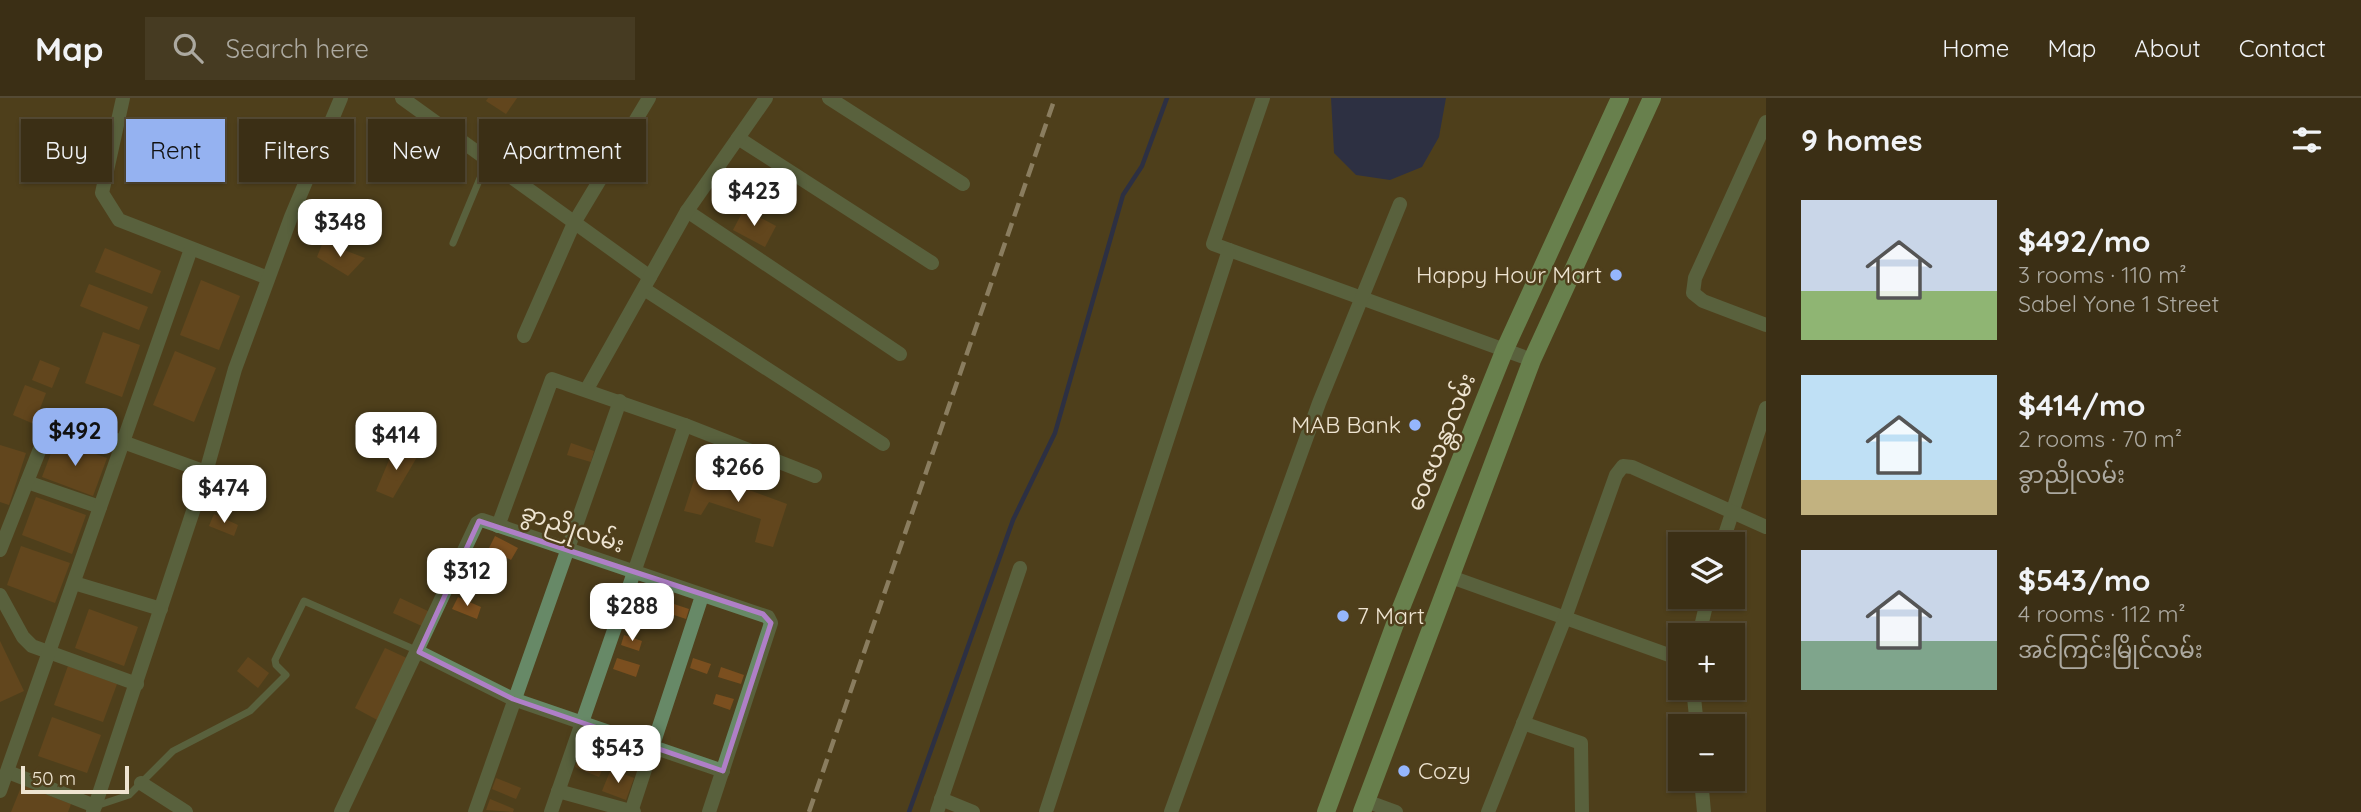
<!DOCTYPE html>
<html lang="en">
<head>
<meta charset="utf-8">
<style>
	body { margin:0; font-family:Quicksand,"Noto Sans Myanmar",sans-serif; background:#463b22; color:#f1f3f6; height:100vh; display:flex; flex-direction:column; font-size:26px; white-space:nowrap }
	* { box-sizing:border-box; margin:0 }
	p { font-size:23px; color:#aca9a0 }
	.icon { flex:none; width:38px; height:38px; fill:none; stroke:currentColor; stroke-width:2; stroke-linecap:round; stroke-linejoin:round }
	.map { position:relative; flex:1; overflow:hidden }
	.details { display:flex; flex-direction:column; background:#3b2f15; width:595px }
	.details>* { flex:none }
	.banner { position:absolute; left:21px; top:21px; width:665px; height:63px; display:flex; gap:14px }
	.controls { position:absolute; left:1668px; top:434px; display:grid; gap:14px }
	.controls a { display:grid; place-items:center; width:77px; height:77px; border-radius:0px; background:#3b2f15; box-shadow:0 2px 5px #0004,0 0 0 2px #544a34; font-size:35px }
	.scale { position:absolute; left:21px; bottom:18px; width:108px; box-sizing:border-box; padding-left:7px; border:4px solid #eee4d1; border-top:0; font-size:19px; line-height:24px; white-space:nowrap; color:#eee4d1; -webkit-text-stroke:5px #4f3f1c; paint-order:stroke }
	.price { position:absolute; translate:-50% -60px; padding:0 16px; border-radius:14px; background:#fff; color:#222; font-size:23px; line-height:46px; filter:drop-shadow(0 2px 4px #0008) }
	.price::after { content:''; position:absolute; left:50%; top:42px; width:21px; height:16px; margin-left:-10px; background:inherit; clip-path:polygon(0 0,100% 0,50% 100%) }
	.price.current { background:#95b2f1; color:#111 }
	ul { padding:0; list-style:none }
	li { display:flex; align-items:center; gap:21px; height:175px; padding:0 35px }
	li span { display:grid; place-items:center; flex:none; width:196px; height:140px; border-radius:0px; color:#555 }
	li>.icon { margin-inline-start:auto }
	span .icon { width:84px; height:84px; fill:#fffc; stroke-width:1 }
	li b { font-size:30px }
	h2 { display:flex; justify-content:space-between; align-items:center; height:84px; padding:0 35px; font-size:30px }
	.chip { padding:0 24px; border-radius:0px; background:#3b2f15; box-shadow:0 2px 5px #0004,0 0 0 2px #544a34; font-size:24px; line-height:63px }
	.chip.current { background:#95b2f1; color:#111 }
	header { display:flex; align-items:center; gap:42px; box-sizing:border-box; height:98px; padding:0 35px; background:#3b2f15; border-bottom:2px solid #544a34 }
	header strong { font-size:33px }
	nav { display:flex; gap:38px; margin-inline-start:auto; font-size:24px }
	.search { width:490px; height:63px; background:#463b22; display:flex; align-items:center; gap:18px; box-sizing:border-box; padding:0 24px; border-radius:0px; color:#aca9a0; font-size:26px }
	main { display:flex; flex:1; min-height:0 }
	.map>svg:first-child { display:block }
	.water { fill:#061e71 }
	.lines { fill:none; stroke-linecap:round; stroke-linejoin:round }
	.stream { stroke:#061e71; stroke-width:4.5 }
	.building { fill:#7b4f1f }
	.lane { stroke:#678967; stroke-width:7 }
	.street { stroke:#678967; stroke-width:14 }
	.primary { stroke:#87cf89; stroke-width:18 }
	.rail { stroke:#d3c8b2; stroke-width:4.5; stroke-dasharray:14 7; stroke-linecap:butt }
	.marked { fill:none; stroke:#af7fc7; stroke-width:5; stroke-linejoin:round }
	.poi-dot { fill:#95b6fd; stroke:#4f3f1c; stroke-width:2.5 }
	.labels { text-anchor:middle; stroke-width:5; stroke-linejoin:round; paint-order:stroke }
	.poi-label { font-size:23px; fill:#eee4d1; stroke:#4f3f1c; text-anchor:end }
	.street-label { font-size:23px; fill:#eee4d1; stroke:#4f3f1c }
</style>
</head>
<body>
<header>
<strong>Map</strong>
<div class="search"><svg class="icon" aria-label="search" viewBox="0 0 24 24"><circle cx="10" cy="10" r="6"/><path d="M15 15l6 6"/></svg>Search here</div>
<nav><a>Home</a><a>Map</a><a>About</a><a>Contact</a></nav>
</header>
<main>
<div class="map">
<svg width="1766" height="714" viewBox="0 0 1766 714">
	<rect width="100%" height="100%" fill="#4f3f1c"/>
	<!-- water -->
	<polygon class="water" points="1331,0 1446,0 1439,39 1422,69 1390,82 1356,77 1334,55"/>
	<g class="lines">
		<!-- stream -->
		<polyline class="stream" points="909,714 1013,422 1055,335 1123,97 1142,68 1167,0"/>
	</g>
	<!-- building -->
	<g class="building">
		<polygon points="488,0 517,0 506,16 486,3"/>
		<polygon points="744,111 776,128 765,149 733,132"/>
		<polygon points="323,144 365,160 348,178 317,159"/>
		<polygon points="105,150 161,173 152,196 95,174"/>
		<polygon points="201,182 240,198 219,252 180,237"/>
		<polygon points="89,186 148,209 139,232 80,208"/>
		<polygon points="103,234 140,247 122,299 85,285"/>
		<polygon points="175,253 216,270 194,324 153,307"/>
		<polygon points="40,262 60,270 52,290 32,282"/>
		<polygon points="25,287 46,295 34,326 13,317"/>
		<polygon points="56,342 107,360 93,398 42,379"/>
		<polygon points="571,345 594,353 591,364 567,357"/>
		<polygon points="0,347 26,355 9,407 0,404"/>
		<polygon points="395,348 417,359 393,400 376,393"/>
		<polygon points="697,373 787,406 773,449 755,444 761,421 709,404 701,417 684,413"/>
		<polygon points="36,399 86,417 72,456 22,437"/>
		<polygon points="214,416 238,427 234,438 209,428"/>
		<polygon points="495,438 518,450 511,462 489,450"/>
		<polygon points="21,448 70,465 55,505 7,487"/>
		<polygon points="458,499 481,509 477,521 452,511"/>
		<polygon points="400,500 430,514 424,529 393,515"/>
		<polygon points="671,505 689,511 686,521 668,515"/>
		<polygon points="89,511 138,529 124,568 75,550"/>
		<polygon points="624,537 642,543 639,553 621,547"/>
		<polygon points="0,543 24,593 0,604"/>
		<polygon points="385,550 411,562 381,624 355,610"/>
		<polygon points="248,559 269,575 258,590 237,573"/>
		<polygon points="617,560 640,567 636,579 613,571"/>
		<polygon points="693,560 711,566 707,576 690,570"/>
		<polygon points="68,568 117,586 103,624 54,607"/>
		<polygon points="721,569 744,577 741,586 718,579"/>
		<polygon points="716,596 734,601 730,612 713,606"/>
		<polygon points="52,619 101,637 87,675 38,658"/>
		<polygon points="578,659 603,670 599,679 575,669"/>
		<polygon points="611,671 634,680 626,702 602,693"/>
		<polygon points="496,680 521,690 516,701 492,691"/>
		<polygon points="22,687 71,706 68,714 11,714"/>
		<polygon points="490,701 514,711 513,714 486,712"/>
	</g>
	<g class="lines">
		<!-- lane -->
		<g class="lane">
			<polyline points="453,145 488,61"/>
			<polyline points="96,708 129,697 173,653 250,613 286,577 276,567 275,562 304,503 418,553"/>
		</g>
		<!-- street -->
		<g class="street">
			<polyline points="123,0 102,95 119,122 268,180"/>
			<polyline points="402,0 650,179"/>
			<polyline points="829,0 963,86"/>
			<polyline points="1263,0 1213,146 1532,262"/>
			<polyline points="1766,24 1695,180 1693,195 1703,203 1766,227"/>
			<polyline points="738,40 932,165"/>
			<polyline points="687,113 900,256"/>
			<polyline points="644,191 883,346"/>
			<polyline points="524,238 574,125 649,0"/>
			<polyline points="587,291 687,113 766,0"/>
			<polyline points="27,384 100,409"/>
			<polyline points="498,428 552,281 685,327 815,378"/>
			<polyline points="1722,446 1766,310"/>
			<polyline points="0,452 51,323 123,344 206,374"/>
			<polyline points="1451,479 1680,561"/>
			<polyline points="74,485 161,511"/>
			<polyline points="0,497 23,539 32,548 137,586"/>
			<polyline points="1699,537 1708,499"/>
			<polyline points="419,554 513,601 723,673"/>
			<polyline points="1693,590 1697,628"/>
			<polyline points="1523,625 1581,645 1582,714"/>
			<polyline points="8,674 95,708"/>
			<polyline points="1701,681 1704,714"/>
			<polyline points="141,685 186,714"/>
			<polyline points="0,693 191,151"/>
			<polyline points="558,693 634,714"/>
			<polyline points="941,701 973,714"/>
			<polyline points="1366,703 1396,714"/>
			<polyline points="93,714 206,374 235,271 291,119 341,0"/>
			<polyline points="341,714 477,425 482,422 768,519 771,525 709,714"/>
			<polyline points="475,714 620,303"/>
			<polyline points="551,714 685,327"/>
			<polyline points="631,714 702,498"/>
			<polyline points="937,714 1020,470"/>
			<polyline points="1046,714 1229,152"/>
			<polyline points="1171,714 1319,305 1400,106"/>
			<polyline points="1488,714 1565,520 1616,377 1623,368 1632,369 1766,429"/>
		</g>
		<!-- primary -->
		<g class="primary">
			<polyline points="1326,714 1399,515 1505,251 1620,0"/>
			<polyline points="1362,714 1532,262 1652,0"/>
		</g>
		<!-- rail -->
		<polyline class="rail" points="809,714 1055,0"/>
	</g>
	<!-- marked area -->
	<path d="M0 0H1766V714H0ZM479,423L763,516L771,525L723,673L513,601L419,554Z" fill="#4f3f1c" fill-opacity=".55" fill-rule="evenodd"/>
	<path class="marked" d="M479,423L763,516L771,525L723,673L513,601L419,554Z"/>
	<!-- markers -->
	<g class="poi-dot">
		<circle cx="1616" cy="177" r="7"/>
		<circle cx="1415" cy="327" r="7"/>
		<circle cx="1343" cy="518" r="7"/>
		<circle cx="1404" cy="673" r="7"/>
	</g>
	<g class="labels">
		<!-- poi labels -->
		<g class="poi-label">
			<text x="1602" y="185">Happy Hour Mart</text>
			<text x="1401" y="335">MAB Bank</text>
			<text x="1357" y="526" text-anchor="start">7 Mart</text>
			<text x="1418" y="681" text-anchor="start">Cozy</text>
		</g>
		<!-- street labels -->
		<g class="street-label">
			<text transform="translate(1441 344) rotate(-68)" y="8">ဝေဇယန္တာလမ်း</text>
			<text transform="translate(573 430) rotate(19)" y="8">ခွာညိုလမ်း</text>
		</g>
	</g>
</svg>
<div class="controls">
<a><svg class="icon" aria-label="layers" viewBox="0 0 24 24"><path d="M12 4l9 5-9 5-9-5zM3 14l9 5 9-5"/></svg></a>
<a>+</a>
<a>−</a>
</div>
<div class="scale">50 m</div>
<b class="price" style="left:754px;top:130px">$423</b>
<b class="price" style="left:340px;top:161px">$348</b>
<b class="price current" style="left:75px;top:370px">$492</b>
<b class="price" style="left:396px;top:374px">$414</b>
<b class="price" style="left:738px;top:406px">$266</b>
<b class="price" style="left:224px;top:427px">$474</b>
<b class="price" style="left:467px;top:510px">$312</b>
<b class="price" style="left:632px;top:545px">$288</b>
<b class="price" style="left:618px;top:687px">$543</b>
<div class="banner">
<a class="chip">Buy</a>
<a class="chip current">Rent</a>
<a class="chip">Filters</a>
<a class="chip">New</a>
<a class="chip">Apartment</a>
</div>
</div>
<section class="details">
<h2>9 homes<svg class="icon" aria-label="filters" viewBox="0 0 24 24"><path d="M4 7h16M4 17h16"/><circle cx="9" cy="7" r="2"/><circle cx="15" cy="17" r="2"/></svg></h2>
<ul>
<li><span style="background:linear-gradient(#c9d6e8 65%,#8fb573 0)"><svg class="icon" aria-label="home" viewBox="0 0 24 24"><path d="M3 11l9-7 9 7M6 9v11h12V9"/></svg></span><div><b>$492/mo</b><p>3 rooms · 110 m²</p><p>Sabel Yone 1 Street</p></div></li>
<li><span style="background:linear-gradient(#bfe0f5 75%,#c2b280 0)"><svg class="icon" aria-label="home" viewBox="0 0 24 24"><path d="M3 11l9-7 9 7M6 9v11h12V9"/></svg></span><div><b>$414/mo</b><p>2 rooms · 70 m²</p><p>ခွာညိုလမ်း</p></div></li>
<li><span style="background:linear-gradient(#c9d6e8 65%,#7fa58c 0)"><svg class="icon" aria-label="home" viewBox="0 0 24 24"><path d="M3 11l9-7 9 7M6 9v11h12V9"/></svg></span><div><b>$543/mo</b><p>4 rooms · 112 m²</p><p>အင်ကြင်းမြိုင်လမ်း</p></div></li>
</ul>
</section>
</main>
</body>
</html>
